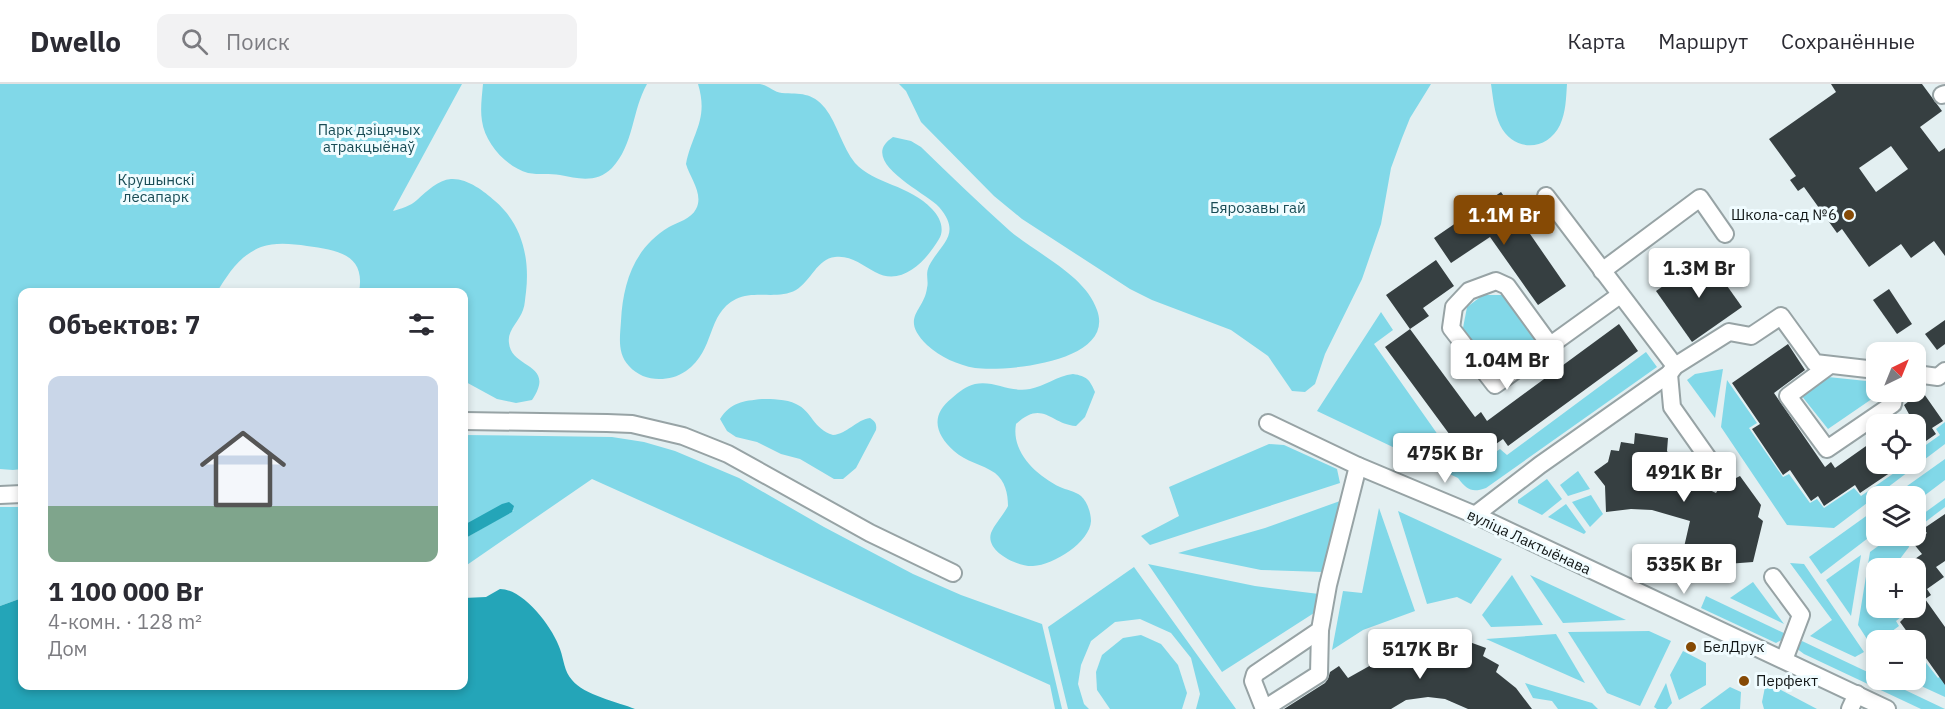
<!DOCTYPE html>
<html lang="ru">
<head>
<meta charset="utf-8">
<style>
	body { margin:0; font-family:"IBM Plex Sans",sans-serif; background:#f2f2f3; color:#2b2b33; height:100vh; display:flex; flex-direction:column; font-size:22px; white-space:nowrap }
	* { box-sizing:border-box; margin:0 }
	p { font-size:20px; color:#7c7c81 }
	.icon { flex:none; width:33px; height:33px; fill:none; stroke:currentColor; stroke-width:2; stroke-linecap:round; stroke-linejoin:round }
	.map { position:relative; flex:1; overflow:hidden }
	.side { position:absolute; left:18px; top:204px; width:450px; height:402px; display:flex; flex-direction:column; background:#fff; border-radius:12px; box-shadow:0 3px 9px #0003 }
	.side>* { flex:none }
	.needle { width:39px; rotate:43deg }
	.buttons { position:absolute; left:1866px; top:258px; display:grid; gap:12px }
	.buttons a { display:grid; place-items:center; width:60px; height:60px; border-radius:12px; background:#fff; box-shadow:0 3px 9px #0003; font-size:30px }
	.price { position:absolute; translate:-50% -51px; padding:0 14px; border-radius:6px; background:#fff; color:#222; font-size:20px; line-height:39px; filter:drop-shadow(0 2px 3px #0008) }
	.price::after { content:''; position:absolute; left:50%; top:36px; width:18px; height:14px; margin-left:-9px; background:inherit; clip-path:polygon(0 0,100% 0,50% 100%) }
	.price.current { background:#864a05; color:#fff }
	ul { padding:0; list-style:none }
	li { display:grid; align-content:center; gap:12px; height:318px; padding:0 30px }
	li+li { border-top:2px solid #e1e1e2 }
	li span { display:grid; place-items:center; height:186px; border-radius:12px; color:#555 }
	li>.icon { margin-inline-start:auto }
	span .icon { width:108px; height:108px; fill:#fffc; stroke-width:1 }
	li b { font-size:26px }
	h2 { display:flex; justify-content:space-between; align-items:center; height:72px; padding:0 30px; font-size:26px }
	header { display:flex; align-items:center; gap:36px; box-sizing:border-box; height:84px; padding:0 30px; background:#fff; border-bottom:2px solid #e1e1e2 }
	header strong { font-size:28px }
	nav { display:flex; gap:33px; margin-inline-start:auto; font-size:21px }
	.search { width:420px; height:54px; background:#f2f2f3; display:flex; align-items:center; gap:15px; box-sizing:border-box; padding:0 21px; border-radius:12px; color:#7c7c81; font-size:22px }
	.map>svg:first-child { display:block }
	.green { fill:#81d8e8 }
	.water { fill:#24a5b8 }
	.building { fill:#363f41; fill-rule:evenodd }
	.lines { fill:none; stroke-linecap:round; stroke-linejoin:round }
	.minor-casing { stroke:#97a3a5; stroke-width:20 }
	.minor { stroke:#fff; stroke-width:16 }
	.poi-dot { fill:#864a05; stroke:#f0fcff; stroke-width:2 }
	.labels { text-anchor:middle; stroke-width:6; stroke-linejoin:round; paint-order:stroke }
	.park-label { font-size:15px; fill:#194c55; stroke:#f0fcff }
	.poi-label { font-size:15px; fill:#121717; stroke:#f0fcff; text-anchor:start }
	.street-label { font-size:15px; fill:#121717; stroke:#f0fcff }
</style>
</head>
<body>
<header>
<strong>Dwello</strong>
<div class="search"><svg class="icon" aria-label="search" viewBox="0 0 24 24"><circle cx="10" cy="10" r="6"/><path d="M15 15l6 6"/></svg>Поиск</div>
<nav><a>Карта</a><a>Маршрут</a><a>Сохранённые</a></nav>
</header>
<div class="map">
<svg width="1945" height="625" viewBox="0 0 1945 625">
	<rect width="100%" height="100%" fill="#e3eff1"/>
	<!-- green -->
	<g class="green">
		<path d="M0,0H462L393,127C400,125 411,122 417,116C427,107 438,96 451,95C467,94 484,107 495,117C522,140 530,174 526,208C525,214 525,221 523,226C519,238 507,246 509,259C511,285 557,279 532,316L516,319L497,315L464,297V208H359C366,170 337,166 307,162C292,160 276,158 261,163C240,171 228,190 217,208H22V385L13,386L0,385Z"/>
		<path d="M483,0H647C632,26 634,61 612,84C597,99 579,95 560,91C550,89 539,91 528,89C506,83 485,59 482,37C480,25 482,12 483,0Z"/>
		<path d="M698,0C718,0 740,0 760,0C768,1 774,8 782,9C800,10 812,8 825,24C838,41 842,63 855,79C874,100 910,101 932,125C940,133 945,145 939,155C926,177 902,203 875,188C862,181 851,171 835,173C817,175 811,197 796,206C778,216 755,206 736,215C706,230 716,266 686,287C677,293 669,295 659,295C648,295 637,291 629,282C617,269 620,253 621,237C623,199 634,164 669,143C678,138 691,135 696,125C704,110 690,94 686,80C692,49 709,36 698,0Z"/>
		<polygon points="899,0 1431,0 1410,34 1402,54 1391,84 1381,140 1362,195 1325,270 1315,300 1305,308 1292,307 1268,272 1231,246 1152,216 1130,205 1022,135 994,112 921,38 906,7"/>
		<path d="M1491,0H1567C1566,14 1566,28 1560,41C1547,68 1513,68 1500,41C1494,28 1493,13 1491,0Z"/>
		<path d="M893,53L911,57L921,63C950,91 980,120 1010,147C1037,170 1085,191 1097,226C1116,278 1006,288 975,284C958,281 940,273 927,261C899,233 924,228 927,204C929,196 925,191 929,182C940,160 963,151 939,123C925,108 856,77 893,53Z"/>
		<polygon points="1483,211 1502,211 1540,262 1497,292 1463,244 1467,223"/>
		<path d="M1381,228L1393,246L1374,260L1455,375L1464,371L1474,384L1500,365L1507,371L1646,268L1657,283L1486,404C1472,409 1467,406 1458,394L1317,327Z"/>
		<polygon points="1723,285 1715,334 1687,296 1695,290"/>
		<path d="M1073,290C1087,292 1090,296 1095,308L1085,333L1076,342C1050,340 1043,315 1016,340C1011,368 1036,391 1060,403C1066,406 1075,407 1081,412C1087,417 1091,429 1091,437C1090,458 1054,481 1033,482C1019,483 985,468 991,449C994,441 1004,430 1008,422C1008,409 1005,397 995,389C982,380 966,378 954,367C935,350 930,331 952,314C959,308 966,302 975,300C994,296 1010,309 1030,305C1045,302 1057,292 1073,290Z"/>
		<polygon points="1828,293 1876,298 1876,308 1882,308 1828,345 1801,311"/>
		<polygon points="1727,296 1757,339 1749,344 1783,393 1789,390 1810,419 1817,415 1824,424 1854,404 1861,412 1907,380 1916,380 1916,368 1940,351 1936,345 1945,338 1945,360 1834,444 1787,441 1721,343"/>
		<path d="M762,315C772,315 786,315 796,320C812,327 813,345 833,351C847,350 856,336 870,334C875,337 877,340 876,346L856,384L843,395H834L800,375L781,370L757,358L736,353L727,347L720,335C731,318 743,317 762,315Z"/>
		<polygon points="464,351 612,353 644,358 675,367 739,394 824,443 913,490 961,511 1042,540 1062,625 1055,625 1050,601 592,395 464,483 464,455 514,426 464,441"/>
		<polygon points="1269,360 1284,361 1337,385 1340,399 1150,461 1141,452 1179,432 1169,403"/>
		<polygon points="1945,375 1945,396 1916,418 1916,412 1893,412"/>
		<polygon points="1578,387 1590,405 1568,412 1560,401"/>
		<polygon points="1547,395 1562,415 1542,431 1518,419 1518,416"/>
		<polygon points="1591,411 1603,430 1590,443 1572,418"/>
		<polygon points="1945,414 1945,423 1916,445 1916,435"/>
		<polygon points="1340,417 1323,488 1261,486 1178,469 1265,444"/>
		<polygon points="1566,420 1586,448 1584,450 1548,433"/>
		<polygon points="0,423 22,423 22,514 0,522"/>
		<polygon points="1379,424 1415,527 1363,546 1332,566 1343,507 1362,509"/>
		<polygon points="1876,425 1876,448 1821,490 1809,473"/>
		<polygon points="1398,427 1502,475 1471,520 1457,513 1427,520"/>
		<polygon points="1892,452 1908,452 1907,453 1909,463 1893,484 1876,484 1876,524 1894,524 1901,533 1896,537 1899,542 1880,556 1876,556 1876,559 1872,563 1858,541 1870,468"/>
		<polygon points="1861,471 1851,532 1826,496"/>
		<polygon points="1790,479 1804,480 1864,568 1855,573 1810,552 1832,536"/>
		<polygon points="1148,480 1255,502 1319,510 1314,529 1222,588"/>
		<polygon points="1134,483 1236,625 1196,625 1200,610 1191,574 1171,549 1140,535 1115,538 1091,557 1081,581 1078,600 1084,620 1089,625 1068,625 1048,543"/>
		<polygon points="1512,491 1543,541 1491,543 1482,531"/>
		<polygon points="1530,491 1626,536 1563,539"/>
		<polygon points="1753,498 1784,540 1730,514"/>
		<polygon points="1706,512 1786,550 1785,554 1776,559 1701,524"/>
		<polygon points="1649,547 1671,557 1640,622 1607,609 1568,548"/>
		<polygon points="1556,550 1585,599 1486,555"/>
		<polygon points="1141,551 1161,560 1178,581 1187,609 1182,625 1110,625 1097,606 1096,588 1102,571 1123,554"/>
		<polygon points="1802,557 1876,592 1876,596 1884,596 1945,625 1921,625 1804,570 1796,564"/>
		<polygon points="1916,566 1938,594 1945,589 1945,613 1908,596 1916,596"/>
		<polygon points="1683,567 1706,579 1706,601 1679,616 1670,591"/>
		<polygon points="1525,599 1592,619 1598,625 1558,625 1552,617 1533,614"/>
		<polygon points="1666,599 1672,619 1667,625 1657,625 1654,623"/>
		<polygon points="1730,603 1741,608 1740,625 1700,625"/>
		<polygon points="1765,603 1781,606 1817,625 1764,625 1762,618"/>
	</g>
	<!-- water -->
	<g class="water">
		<polygon points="509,418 514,422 512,428 464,455 464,441 502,420"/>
		<path d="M500,505C524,505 553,544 560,565C564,576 564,587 572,596C584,611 618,618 635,625H0V522L22,514V602H464V514L486,513Z"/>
	</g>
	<!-- building -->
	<g class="building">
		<path d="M1831,0H1922L1942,27L1920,43L1939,68L1945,64V172L1934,157L1911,174L1901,160L1869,183L1842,145L1837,149L1804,103L1798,107L1790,96L1796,92L1769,55L1836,8ZM1891,62L1908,85L1876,108L1859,84Z"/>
		<polygon points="1501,108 1566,202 1538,221 1490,153 1451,179 1434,154"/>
		<polygon points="1706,172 1742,223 1692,258 1656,207"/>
		<polygon points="1436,176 1454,202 1423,224 1429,232 1410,245 1386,211"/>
		<polygon points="1889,205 1912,240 1897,250 1873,216"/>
		<polygon points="1945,236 1945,260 1937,266 1925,250"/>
		<polygon points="1619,240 1638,267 1508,362 1503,355 1475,375 1466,363 1461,366 1385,263 1410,245 1475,333 1481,328 1487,337"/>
		<polygon points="1788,260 1805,286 1774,309 1825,383 1831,378 1835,384 1876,355 1876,380 1903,380 1860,409 1855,401 1824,422 1818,412 1811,417 1790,386 1783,391 1752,345 1760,340 1732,299"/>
		<polygon points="1922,307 1943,337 1932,344 1936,350 1916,364 1916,340 1898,340 1910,332 1904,321"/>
		<polygon points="1635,349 1668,354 1667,367 1686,395 1716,409 1719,404 1728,403 1732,396 1740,392 1761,421 1758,433 1763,437 1753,478 1727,480 1720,486 1717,482 1679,485 1690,437 1652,426 1631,425 1606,428 1605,402 1594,388 1608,378 1611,366 1619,367 1621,358 1634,360"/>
		<polygon points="1945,430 1945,477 1936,483 1944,493 1927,505 1931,511 1925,515 1945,543 1945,601 1916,560 1916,556 1913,556 1900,538 1904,534 1897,524 1916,524 1916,484 1902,484 1922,470 1913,459 1927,449 1923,445"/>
		<polygon points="1415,551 1441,552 1464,556 1486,564 1483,572 1499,581 1496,588 1516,604 1532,625 1468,625 1445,615 1428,613 1406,616 1391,625 1284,625 1325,599 1328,595 1330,588 1339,582 1348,594 1380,576 1400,570 1399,562 1416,558"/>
	</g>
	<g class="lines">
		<defs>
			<g id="minor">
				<polyline points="1942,11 1945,10"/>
				<polyline points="1546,112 1675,282"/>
				<polyline points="1602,187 1700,114 1725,150"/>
				<polyline points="1550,261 1507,202 1496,197 1469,207 1454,223 1451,244 1495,301 1620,211"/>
				<polyline points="1830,281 1788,312 1827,365 1893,320 1895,308"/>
				<polyline points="1669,290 1672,323 1722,394"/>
				<polyline points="1916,290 1938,293 1945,287"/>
				<polyline points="464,337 607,339 632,340 683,352 728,370 870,449 953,489"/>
				<polyline points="1268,339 1358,382 1475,431 1887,625"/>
				<polyline points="0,411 22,410"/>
				<polyline points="1475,431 1540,381 1669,290 1675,282 1729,248 1751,252 1781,232 1815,279 1876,286"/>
				<polyline points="1773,493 1801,531 1784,576"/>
				<polyline points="1264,625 1253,597 1255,590 1320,546 1328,501 1358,382"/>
				<polyline points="1264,625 1319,590 1320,546"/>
				<polyline points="1850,625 1857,610"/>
			</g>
		</defs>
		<!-- minor casing -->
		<use href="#minor" class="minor-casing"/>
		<!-- minor -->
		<use href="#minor" class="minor"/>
	</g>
	<!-- markers -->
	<g class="poi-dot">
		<circle cx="1849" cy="131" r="6"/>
		<circle cx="1691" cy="563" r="6"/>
		<circle cx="1744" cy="597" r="6"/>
	</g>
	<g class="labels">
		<!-- park labels -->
		<g class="park-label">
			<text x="369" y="51">Парк дзіцячых<tspan x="369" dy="17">атракцыёнаў</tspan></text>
			<text x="156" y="101">Крушынскі<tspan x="156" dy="17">лесапарк</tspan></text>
			<text x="1258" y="129">Бярозавы гай</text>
		</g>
		<!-- poi labels -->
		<g class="poi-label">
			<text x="1837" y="136" text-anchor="end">Школа-сад №6</text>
			<text x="1703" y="568">БелДрук</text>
			<text x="1756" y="602">Перфект</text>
		</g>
		<!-- street labels -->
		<g class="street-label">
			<text transform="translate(1529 458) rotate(25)" y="5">вуліца Лактыёнава</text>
		</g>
	</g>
</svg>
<div class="buttons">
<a><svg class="needle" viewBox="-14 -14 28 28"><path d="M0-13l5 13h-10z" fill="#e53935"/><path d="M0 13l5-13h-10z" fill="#7c7c81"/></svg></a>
<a><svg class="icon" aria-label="locate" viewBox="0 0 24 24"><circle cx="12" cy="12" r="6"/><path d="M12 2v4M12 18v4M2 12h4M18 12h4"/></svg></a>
<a><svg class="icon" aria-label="layers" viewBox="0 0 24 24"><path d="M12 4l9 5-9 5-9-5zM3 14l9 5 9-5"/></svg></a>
<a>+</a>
<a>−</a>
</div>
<b class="price current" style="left:1504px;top:162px">1.1M Br</b>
<b class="price" style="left:1699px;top:215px">1.3M Br</b>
<b class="price" style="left:1507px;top:307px">1.04M Br</b>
<b class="price" style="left:1445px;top:400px">475K Br</b>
<b class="price" style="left:1684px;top:419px">491K Br</b>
<b class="price" style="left:1684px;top:511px">535K Br</b>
<b class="price" style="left:1420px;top:596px">517K Br</b>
<section class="side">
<h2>Объектов: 7<svg class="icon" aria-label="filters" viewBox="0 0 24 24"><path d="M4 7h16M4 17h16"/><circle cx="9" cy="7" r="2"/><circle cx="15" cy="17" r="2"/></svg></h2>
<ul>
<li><span style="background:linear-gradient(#c9d6e8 70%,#7fa58c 0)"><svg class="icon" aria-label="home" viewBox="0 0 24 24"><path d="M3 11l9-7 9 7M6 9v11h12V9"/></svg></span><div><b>1 100 000 Br</b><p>4-комн. · 128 m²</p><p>Дом</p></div></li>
</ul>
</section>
</div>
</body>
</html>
